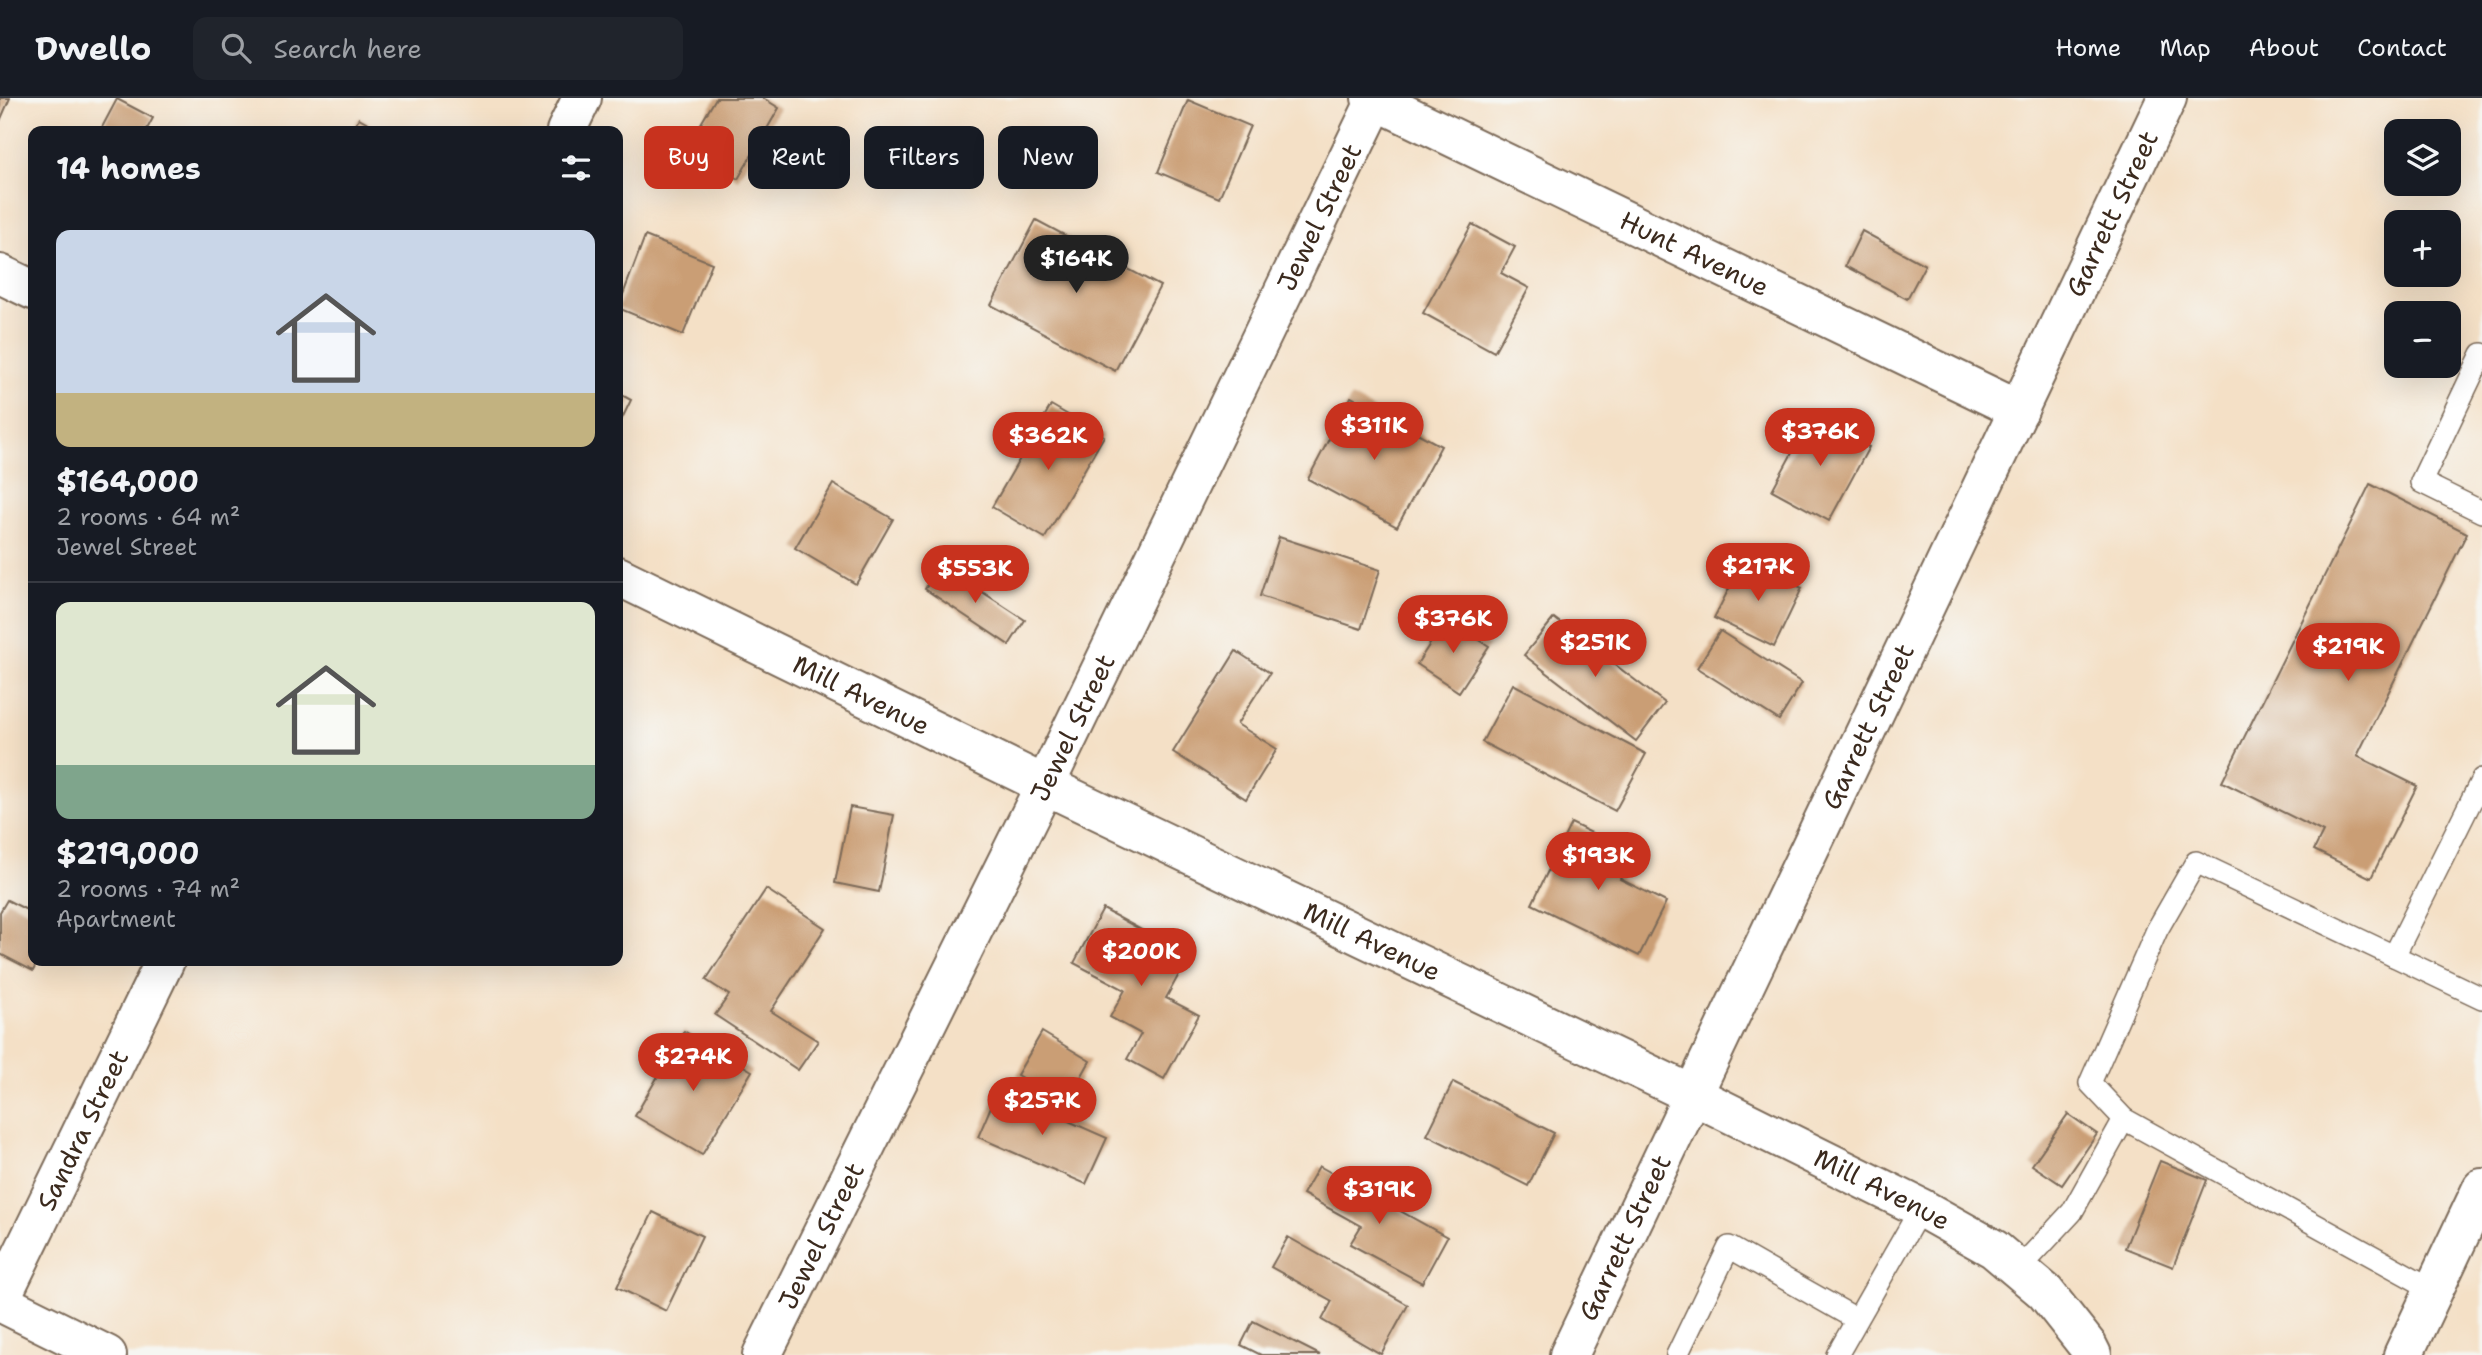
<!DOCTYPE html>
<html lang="en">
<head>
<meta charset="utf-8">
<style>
	body { margin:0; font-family:"Shantell Sans",sans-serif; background:#20242c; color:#f1f3f6; height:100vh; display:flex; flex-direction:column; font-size:26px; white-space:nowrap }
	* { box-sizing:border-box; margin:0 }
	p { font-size:23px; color:#9ea1a6 }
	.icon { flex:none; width:38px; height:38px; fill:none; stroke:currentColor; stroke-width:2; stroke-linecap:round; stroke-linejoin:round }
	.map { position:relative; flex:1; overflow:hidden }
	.side { position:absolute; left:28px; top:28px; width:595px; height:840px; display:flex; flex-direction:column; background:#171b24; border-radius:14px; box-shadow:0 7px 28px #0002 }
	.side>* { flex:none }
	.banner { position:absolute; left:644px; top:28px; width:665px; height:63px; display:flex; gap:14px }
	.fabs { position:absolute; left:2384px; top:21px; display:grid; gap:14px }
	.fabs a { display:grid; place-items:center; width:77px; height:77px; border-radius:14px; background:#171b24; box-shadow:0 7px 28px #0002; font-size:35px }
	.price { position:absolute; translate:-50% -60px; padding:0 16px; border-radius:24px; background:#c8321e; color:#fff; font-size:23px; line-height:46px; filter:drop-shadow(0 2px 4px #0008) }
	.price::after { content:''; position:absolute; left:50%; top:42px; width:21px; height:16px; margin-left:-10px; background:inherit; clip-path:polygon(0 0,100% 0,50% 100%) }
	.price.current { background:#222; color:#fff }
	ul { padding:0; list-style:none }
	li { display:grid; align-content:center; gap:14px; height:371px; padding:0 28px }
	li+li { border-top:2px solid #363941 }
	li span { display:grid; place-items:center; height:217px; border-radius:14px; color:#555 }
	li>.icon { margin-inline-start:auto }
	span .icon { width:126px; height:126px; fill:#fffc; stroke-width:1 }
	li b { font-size:30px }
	h2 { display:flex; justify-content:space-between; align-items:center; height:84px; padding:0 28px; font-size:30px }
	.chip { padding:0 24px; border-radius:14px; background:#171b24; box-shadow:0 7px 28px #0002; font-size:24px; line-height:63px }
	.chip.current { background:#c8321e; color:#fff }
	header { display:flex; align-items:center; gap:42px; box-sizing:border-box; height:98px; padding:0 35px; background:#171b24; border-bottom:2px solid #363941 }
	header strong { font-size:33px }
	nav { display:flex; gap:38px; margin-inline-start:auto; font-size:24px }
	.search { width:490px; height:63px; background:#20242c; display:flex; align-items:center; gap:18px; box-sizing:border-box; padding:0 24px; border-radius:14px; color:#9ea1a6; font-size:26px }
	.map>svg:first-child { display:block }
	.building { fill:#ca9e75 }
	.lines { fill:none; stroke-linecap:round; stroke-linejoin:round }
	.lane-casing { stroke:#7c6a59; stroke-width:24 }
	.street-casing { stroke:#7c6a59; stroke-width:42 }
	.secondary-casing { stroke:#7c6a59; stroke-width:42 }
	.lane { stroke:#fff; stroke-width:21 }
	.street { stroke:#fff; stroke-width:38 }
	.secondary { stroke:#fff; stroke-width:38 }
	.labels { text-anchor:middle; stroke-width:7; stroke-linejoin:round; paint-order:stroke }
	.street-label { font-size:26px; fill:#3b2a1e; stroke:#f6f6f2 }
</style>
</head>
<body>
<header>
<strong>Dwello</strong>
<div class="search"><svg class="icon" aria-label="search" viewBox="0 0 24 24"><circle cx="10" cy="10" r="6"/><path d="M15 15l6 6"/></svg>Search here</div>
<nav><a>Home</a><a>Map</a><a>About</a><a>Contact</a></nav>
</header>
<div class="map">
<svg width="2482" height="1257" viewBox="0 0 2482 1257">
	<rect width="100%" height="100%" fill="#f6f6f2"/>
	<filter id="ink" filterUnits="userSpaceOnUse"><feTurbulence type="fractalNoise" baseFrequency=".0143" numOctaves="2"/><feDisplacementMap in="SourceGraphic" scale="14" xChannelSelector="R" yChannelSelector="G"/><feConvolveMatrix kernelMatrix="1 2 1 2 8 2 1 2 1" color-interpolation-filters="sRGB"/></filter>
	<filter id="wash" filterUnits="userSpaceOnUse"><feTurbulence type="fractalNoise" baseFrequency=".00686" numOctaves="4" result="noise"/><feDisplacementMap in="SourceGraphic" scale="28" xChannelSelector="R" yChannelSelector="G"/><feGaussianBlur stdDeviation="1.57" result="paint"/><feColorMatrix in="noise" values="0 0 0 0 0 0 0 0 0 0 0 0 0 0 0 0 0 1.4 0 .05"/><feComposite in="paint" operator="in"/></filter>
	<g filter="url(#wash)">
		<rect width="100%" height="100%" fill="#f4e0c6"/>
		<g id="blocks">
			<!-- building -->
			<g class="building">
				<polygon points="0,0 10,0 0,23"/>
				<polygon points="716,0 763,0 779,10 738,81 686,51"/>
				<polygon points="117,1 153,20 146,33 100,33"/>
				<polygon points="1188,2 1250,28 1219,100 1158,74"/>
				<polygon points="359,20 382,33 351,33"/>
				<polygon points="1036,122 1160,188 1115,273 991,207"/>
				<polygon points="1472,126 1515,149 1501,175 1529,190 1494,254 1423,215"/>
				<polygon points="1862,133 1925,167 1907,201 1845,168"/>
				<polygon points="645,138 712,165 683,237 618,210"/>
				<polygon points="618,295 631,302 618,329"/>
				<polygon points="1351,299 1441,348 1397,429 1308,381"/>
				<polygon points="1051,307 1104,338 1045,440 992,409"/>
				<polygon points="1812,318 1869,349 1829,423 1772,392"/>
				<polygon points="833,386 893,421 856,486 795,450"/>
				<polygon points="2370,386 2467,435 2357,658 2417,688 2371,780 2314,752 2323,734 2222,684"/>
				<polygon points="1279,439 1380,472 1361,531 1260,498"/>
				<polygon points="1744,461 1802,490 1774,549 1714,520"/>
				<polygon points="941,467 1025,522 1009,547 925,491"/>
				<polygon points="1554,520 1665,605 1636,643 1524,557"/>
				<polygon points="1446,521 1489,548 1459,594 1417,566"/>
				<polygon points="1720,533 1802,585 1779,622 1697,570"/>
				<polygon points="1236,553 1270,575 1237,626 1277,651 1246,701 1173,654"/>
				<polygon points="1513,586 1646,656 1615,713 1482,644"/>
				<polygon points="850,709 894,717 879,794 835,785"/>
				<polygon points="1571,725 1633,755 1620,781 1666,804 1639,858 1532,806"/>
				<polygon points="766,791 825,830 771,913 818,943 798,972 715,917 729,897 706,882"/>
				<polygon points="7,802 33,815 33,863 38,863 33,873 0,856 0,814"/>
				<polygon points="1103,811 1189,858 1166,900 1199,917 1164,981 1127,961 1141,936 1110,919 1125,892 1074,865"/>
				<polygon points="684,933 752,973 702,1057 635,1018"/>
				<polygon points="1042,934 1090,963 1066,1006 1017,977"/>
				<polygon points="1453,984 1554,1035 1528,1088 1427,1037"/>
				<polygon points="998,992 1107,1040 1086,1086 978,1039"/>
				<polygon points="2068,1016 2097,1036 2062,1087 2032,1067"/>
				<polygon points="2160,1063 2207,1082 2173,1169 2125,1150"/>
				<polygon points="1319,1068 1447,1139 1422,1185 1350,1146 1361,1128 1303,1096"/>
				<polygon points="653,1114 702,1138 666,1213 617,1189"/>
				<polygon points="1288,1139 1408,1207 1381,1256 1322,1222 1332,1203 1271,1169"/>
				<polygon points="1253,1223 1320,1257 1261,1257 1241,1247"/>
			</g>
		</g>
	</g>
	<g filter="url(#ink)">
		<use href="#blocks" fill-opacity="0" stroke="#7c6a59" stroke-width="2"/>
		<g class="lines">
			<defs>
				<g id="lane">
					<polyline points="2482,256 2421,384 2482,414"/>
					<polyline points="2482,681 2394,858 2482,900"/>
					<polyline points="2394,858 2196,764 2157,832 2090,985 2124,1021 2434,1192"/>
					<polyline points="2018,1172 2072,1114 2124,1021"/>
					<polyline points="1677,1257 1729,1149 1856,1221"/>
					<polyline points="1837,1257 1921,1110"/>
				</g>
				<g id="street">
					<path id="s1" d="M1371,0L2019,312"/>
					<polyline points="566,33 582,0"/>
					<path id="s2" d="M0,1202L165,863"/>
					<polyline points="0,1204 107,1257"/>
					<path id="s3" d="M762,1257L1045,687L1377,0"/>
					<path id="s4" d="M1569,1257L2167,0"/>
				</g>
				<g id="secondary">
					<polyline points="0,176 33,192"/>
					<path id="s5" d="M618,478L1045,687L1693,997L1921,1110L1994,1151L2045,1194L2087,1247L2092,1257"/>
					<polyline points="2403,1257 2482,1090"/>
				</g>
			</defs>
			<!-- lane casing -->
			<use href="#lane" class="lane-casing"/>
			<!-- street casing -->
			<use href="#street" class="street-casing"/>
			<!-- secondary casing -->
			<use href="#secondary" class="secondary-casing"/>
			<!-- lane -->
			<use href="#lane" class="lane"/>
			<!-- street -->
			<use href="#street" class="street"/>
			<!-- secondary -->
			<use href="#secondary" class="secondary"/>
		</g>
	</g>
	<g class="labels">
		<!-- street labels -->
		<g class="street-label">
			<text dy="9" stroke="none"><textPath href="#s4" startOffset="1264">Garrett Street</textPath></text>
			<text dy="9" stroke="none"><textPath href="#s3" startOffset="1267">Jewel Street</textPath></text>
			<text dy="9" stroke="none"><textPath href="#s1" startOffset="359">Hunt Avenue</textPath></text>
			<text dy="9" stroke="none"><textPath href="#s5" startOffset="271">Mill Avenue</textPath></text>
			<text dy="9" stroke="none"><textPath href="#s4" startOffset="696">Garrett Street</textPath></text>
			<text dy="9" stroke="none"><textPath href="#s3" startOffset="700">Jewel Street</textPath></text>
			<text dy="9" stroke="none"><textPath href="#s5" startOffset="838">Mill Avenue</textPath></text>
			<text dy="9" stroke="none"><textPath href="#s2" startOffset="189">Sandra Street</textPath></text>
			<text dy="9" stroke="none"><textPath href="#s5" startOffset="1405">Mill Avenue</textPath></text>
			<text dy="9" stroke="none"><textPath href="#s3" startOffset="133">Jewel Street</textPath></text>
			<text dy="9" stroke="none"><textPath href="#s4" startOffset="130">Garrett Street</textPath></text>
		</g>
	</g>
</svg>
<div class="fabs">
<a><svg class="icon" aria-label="layers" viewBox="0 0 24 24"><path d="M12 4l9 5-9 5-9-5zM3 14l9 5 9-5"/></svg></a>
<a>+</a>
<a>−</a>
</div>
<b class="price current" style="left:1076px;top:197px">$164K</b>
<b class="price" style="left:1374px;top:364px">$311K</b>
<b class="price" style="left:1820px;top:370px">$376K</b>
<b class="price" style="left:1048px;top:374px">$362K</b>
<b class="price" style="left:1758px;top:505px">$217K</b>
<b class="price" style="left:975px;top:507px">$553K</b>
<b class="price" style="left:1453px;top:557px">$376K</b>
<b class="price" style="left:1595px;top:581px">$251K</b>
<b class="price" style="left:2348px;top:585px">$219K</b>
<b class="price" style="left:1598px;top:794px">$193K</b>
<b class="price" style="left:1141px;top:890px">$200K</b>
<b class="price" style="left:693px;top:995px">$274K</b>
<b class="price" style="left:1042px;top:1039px">$257K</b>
<b class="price" style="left:1379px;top:1128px">$319K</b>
<div class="banner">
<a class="chip current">Buy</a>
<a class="chip">Rent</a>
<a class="chip">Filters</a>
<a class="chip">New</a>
</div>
<section class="side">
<h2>14 homes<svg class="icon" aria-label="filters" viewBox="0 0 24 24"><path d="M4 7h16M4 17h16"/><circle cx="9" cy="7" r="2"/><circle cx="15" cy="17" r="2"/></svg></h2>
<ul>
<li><span style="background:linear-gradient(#c9d6e8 75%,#c2b280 0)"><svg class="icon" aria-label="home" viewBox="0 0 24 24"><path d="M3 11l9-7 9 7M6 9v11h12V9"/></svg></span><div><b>$164,000</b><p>2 rooms · 64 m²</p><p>Jewel Street</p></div></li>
<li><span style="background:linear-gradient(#dfe7d0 75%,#7fa58c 0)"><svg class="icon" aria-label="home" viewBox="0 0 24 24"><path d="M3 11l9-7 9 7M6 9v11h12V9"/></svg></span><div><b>$219,000</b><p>2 rooms · 74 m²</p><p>Apartment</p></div></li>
</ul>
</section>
</div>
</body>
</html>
